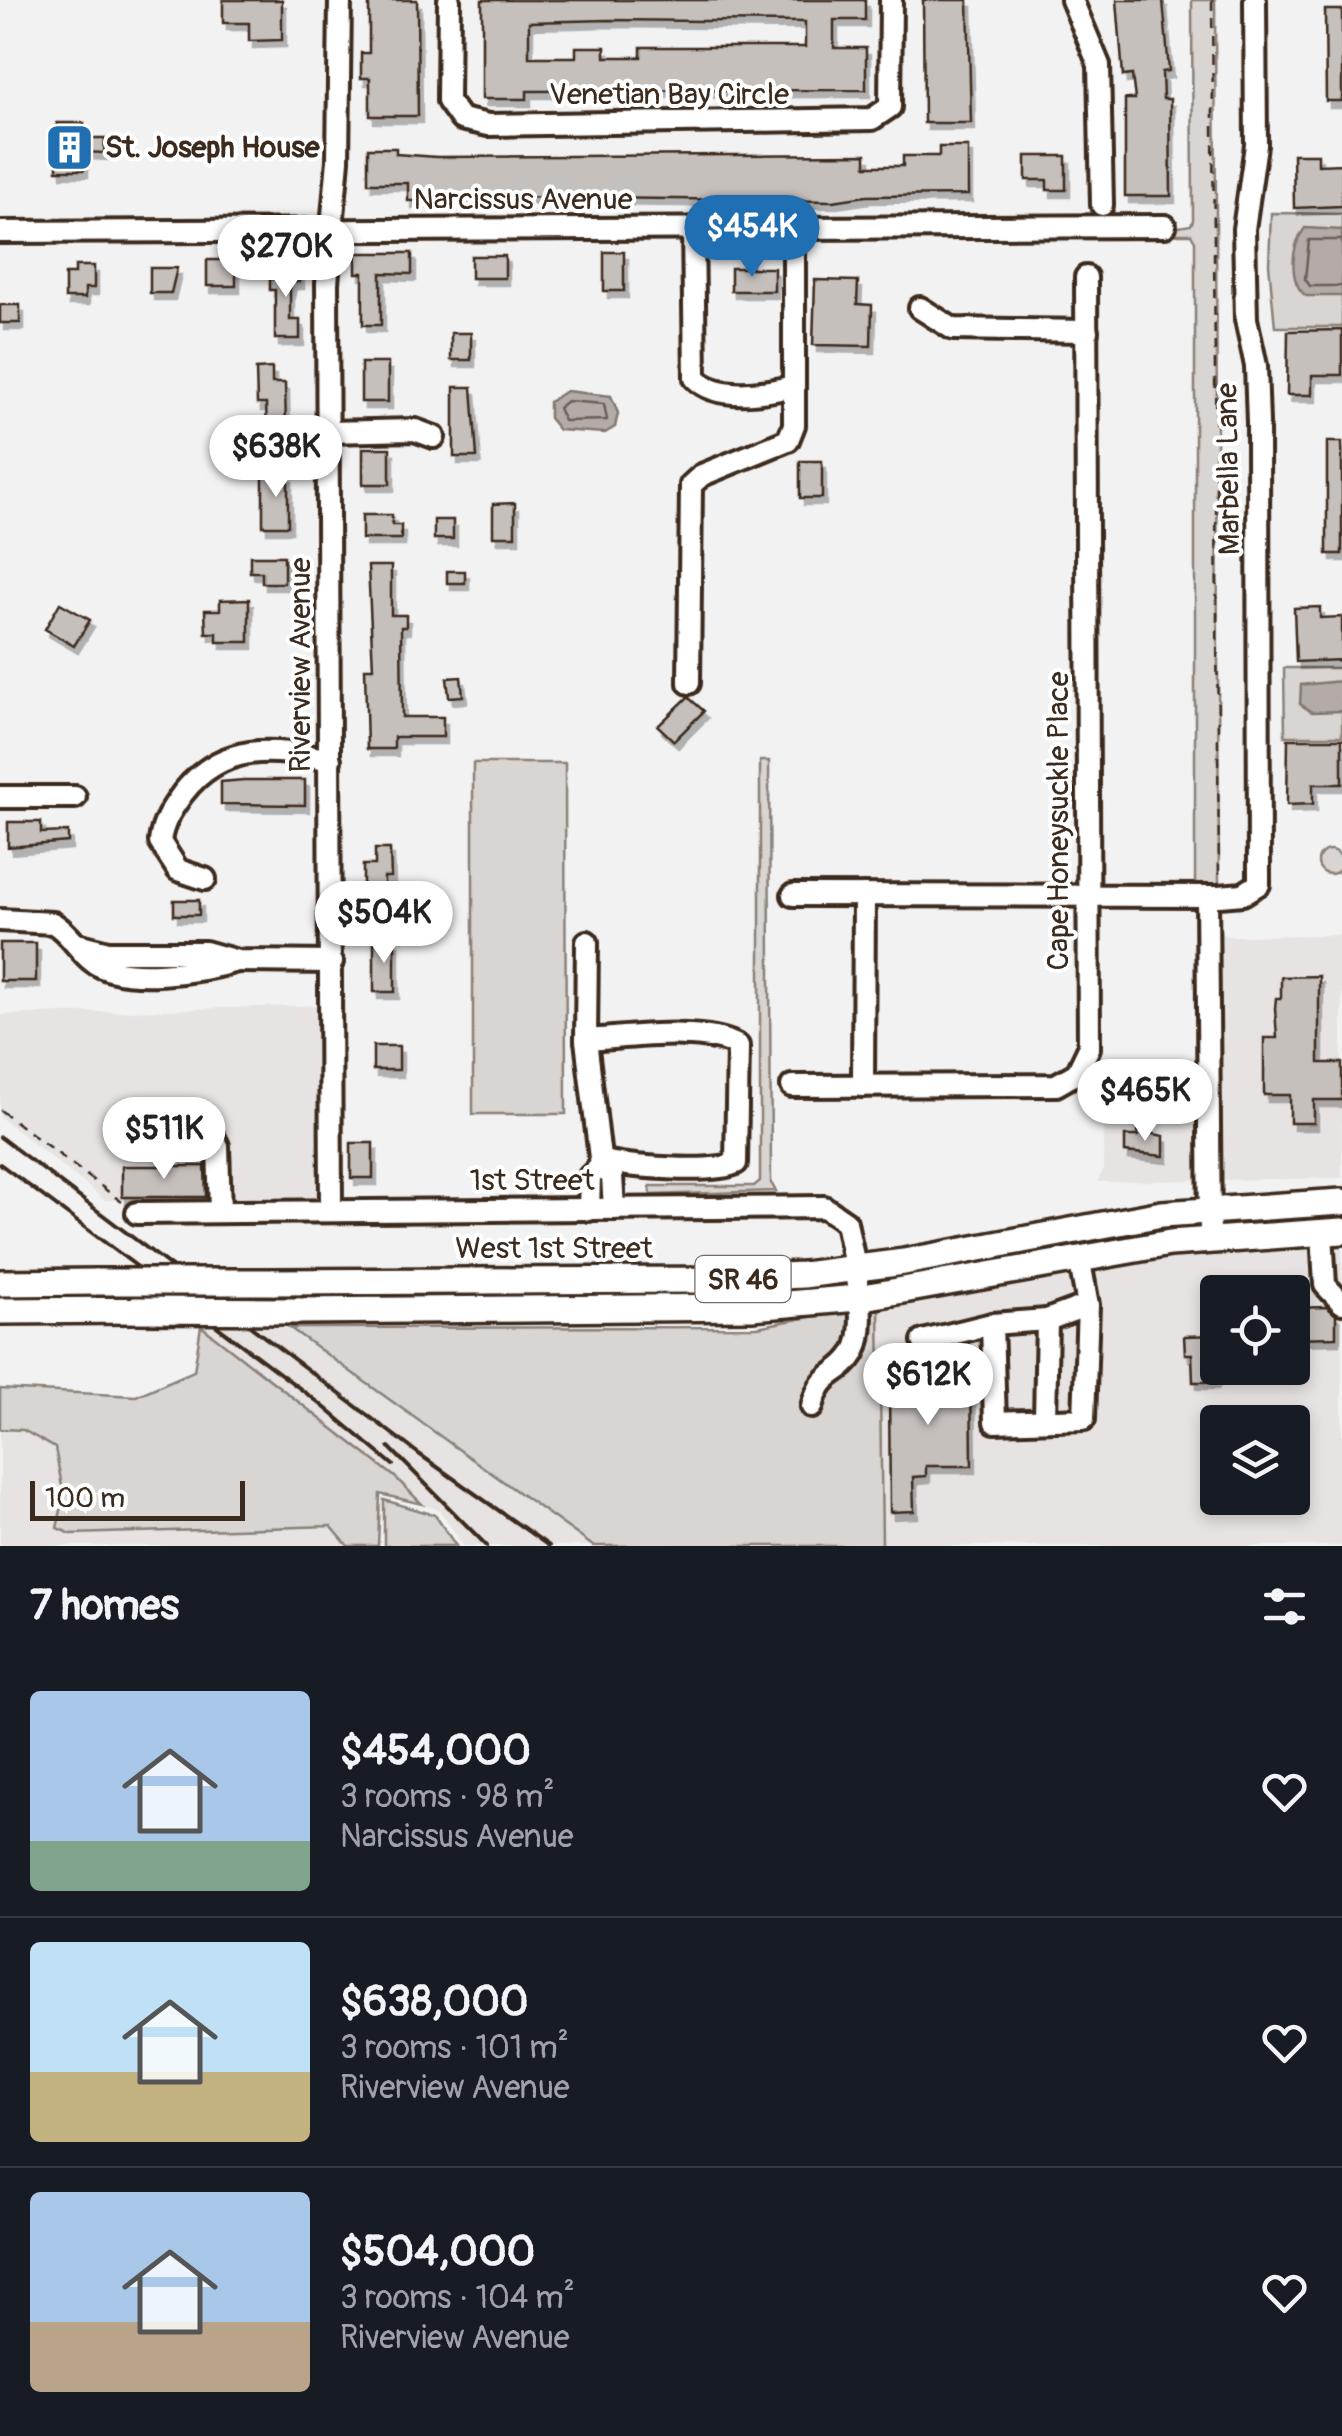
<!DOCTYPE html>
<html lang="en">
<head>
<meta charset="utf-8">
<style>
	body { margin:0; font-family:Pangolin,sans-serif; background:#242831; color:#f1f3f6; height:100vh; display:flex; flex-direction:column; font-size:38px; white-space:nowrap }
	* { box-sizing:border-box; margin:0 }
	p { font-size:32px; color:#9ea1a6 }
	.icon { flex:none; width:55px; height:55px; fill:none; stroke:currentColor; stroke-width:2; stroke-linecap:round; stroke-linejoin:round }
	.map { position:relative; height:1546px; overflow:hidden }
	.sheet { display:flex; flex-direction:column; background:#171b24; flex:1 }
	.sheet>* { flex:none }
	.controls { position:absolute; left:1200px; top:1275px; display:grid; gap:20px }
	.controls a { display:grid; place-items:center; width:110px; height:110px; border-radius:10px; background:#171b24; box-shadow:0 5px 15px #0003; font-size:50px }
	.scale { position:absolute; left:30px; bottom:25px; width:215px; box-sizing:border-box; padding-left:10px; border:5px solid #3b2a1e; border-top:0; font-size:28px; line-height:35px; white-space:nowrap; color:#3b2a1e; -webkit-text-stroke:8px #fff; paint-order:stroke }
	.price { position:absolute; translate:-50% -85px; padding:0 22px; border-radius:35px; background:#fff; color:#222; font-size:32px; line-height:65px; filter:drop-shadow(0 2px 5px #0008) }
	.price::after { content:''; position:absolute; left:50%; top:60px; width:30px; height:22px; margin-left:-15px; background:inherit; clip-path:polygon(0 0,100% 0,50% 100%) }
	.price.selected { background:#1f6fb2; color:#fff }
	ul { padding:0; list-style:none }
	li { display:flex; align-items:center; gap:30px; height:250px; padding:0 30px }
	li+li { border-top:2px solid #363941 }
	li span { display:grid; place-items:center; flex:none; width:280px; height:200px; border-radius:10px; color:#555 }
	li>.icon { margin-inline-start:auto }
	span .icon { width:120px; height:120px; fill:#fffc; stroke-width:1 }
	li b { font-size:42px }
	h2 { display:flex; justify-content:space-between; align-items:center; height:120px; padding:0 30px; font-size:42px }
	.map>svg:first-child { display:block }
	.built { fill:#e6e3e2; fill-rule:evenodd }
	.green { fill:#d8d5d2; stroke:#8a8078; stroke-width:2.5 }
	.water { fill:#b2aba7; stroke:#827770; stroke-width:2.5 }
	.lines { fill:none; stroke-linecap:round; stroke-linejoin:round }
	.shore { stroke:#6b5e55; stroke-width:2.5 }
	.building { fill:#c6c0bd; stroke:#3b2a1e; stroke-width:2.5; fill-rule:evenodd; filter:url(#shadow) }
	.minor-casing { stroke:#3b2a1e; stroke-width:28 }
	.major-casing { stroke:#3b2a1e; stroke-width:32 }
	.path { stroke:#3b2a1e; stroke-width:2.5; stroke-dasharray:10 8; stroke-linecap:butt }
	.minor { stroke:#fff; stroke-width:20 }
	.major { stroke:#fff; stroke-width:25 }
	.rail { stroke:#3b2a1e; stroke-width:4 }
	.major-bridge-casing { stroke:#3b2a1e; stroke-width:32; stroke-linecap:butt }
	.major-bridge { stroke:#fff; stroke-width:25 }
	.labels { text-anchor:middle; stroke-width:8; stroke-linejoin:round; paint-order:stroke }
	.shield { fill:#fff; stroke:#766a62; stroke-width:2.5 }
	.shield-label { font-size:28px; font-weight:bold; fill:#3b2a1e }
	.street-label { font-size:30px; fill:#3b2a1e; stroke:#fff }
	.poi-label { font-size:30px; font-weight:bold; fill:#3b2a1e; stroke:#fff; text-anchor:start }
</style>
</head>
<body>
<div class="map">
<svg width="1342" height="1546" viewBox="0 0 1342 1546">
	<defs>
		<filter id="shadow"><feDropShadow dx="4" dy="7" stdDeviation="0" flood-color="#0004"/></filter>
	</defs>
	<rect width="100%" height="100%" fill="#f3f2f2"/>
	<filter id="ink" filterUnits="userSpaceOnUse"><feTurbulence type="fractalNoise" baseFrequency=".01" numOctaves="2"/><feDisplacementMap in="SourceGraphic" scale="20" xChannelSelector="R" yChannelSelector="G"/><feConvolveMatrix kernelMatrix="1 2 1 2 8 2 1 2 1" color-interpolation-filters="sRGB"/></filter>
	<g filter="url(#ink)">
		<!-- built -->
		<g class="built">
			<polygon points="1214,927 1226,936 1342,935 1342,1178 1216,1180"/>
			<polygon points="1195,928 1199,928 1201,1180 1097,1182 1103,1170 1104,1075 1194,1076"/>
			<polygon points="324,1005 324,1198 105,1200 0,1117 0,1015"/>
			<path d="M1342,1246V1546H882L879,1304L1182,1250ZM1218,1292H1292V1368H1218ZM1218,1422H1292V1498H1218Z"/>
			<polygon points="201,1326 290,1328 593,1546 464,1546 439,1510 422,1504 395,1477"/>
			<polygon points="0,1429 23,1430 55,1448 71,1534 331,1526 348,1546 0,1546"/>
		</g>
		<!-- green -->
		<g class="green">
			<polygon points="1192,0 1215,0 1219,888 1195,928 1195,979 1195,241 1191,234 1173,234 1173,228 1191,225 1193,220"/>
			<polygon points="1271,213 1342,214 1342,327 1275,327 1269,264"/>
			<polygon points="1284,668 1342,668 1342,736 1285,736"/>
			<polygon points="760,761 769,761 771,1183 776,1191 651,1195 650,1186 754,1186 760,1181"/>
			<polygon points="473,763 565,763 566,1114 473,1114"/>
			<circle cx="1330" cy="862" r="12"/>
			<polygon points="879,1304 882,1546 593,1546 290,1328 757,1327"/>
			<polygon points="201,1326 395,1477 422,1504 380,1494 378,1546 348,1546 331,1526 71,1534 57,1528 64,1497 55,1448 23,1430 0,1429 0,1389 136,1396 194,1371"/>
			<polygon points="384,1500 435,1515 456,1546 384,1546"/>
		</g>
		<!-- water -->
		<g class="water">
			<path d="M1305,228L1342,230V296H1306C1288,282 1291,245 1305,228Z"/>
			<polygon points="566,391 611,396 618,413 615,427 605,433 559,430 549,418 549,402"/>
			<polygon points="1342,681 1342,711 1312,712 1300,704 1301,685"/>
		</g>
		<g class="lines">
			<!-- shore -->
			<g class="shore">
				<polyline points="1342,240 1309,240 1305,279 1310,286 1342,286"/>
				<polygon points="567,401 604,404 607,420 564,421 558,408"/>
			</g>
		</g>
		<!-- building -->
		<g class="building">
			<polygon points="223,0 282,0 282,40 249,41 249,23 223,23"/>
			<polygon points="369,0 417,0 418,116 370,116 370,78 361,78 361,53 369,53"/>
			<path d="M482,0H865V20H834V48H866V90L527,91V99H482ZM609,20L805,22V47H641V57H605V47H576V57H529V22Z"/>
			<polygon points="923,0 968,0 971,123 924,123"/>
			<polygon points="1117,0 1163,0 1169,71 1162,72 1163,99 1170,99 1171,196 1125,196 1125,99 1135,99 1132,75 1123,76"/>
			<polygon points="1325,10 1342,10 1342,101 1326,101"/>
			<polygon points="57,123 84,123 84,138 105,138 104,153 84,152 84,170 57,170"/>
			<polygon points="939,147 968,147 968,195 866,196 833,201 437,196 437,201 408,201 408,183 368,183 368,148 396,148 396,154 437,157 866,154 866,166 903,166 903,156 939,156"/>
			<polygon points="1293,154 1318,154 1318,165 1342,164 1342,206 1294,208"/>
			<polygon points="1026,156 1066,156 1066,190 1047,190 1047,180 1026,180"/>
			<rect x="604" y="252" width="20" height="39"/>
			<polygon points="356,253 412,253 412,274 381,273 381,325 363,325 363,273 356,273"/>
			<rect x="471" y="256" width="34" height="22"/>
			<polygon points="282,257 300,257 300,282 292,282 290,290 290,320 300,320 300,339 275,339 275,290 270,290 270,279 282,279"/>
			<rect x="207" y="260" width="29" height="26"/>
			<polygon points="75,266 94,266 94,288 85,288 85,298 65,298 65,274 75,274"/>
			<polygon points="150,268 177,268 171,293 150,293"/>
			<rect x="731" y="268" width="43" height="23"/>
			<polygon points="815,280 858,281 857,304 872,305 871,346 813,345"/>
			<rect x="0" y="305" width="20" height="18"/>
			<polygon points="1342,330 1342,375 1312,375 1312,395 1287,395 1288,331"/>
			<rect x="451" y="333" width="20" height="27"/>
			<rect x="361" y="363" width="27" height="39"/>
			<polygon points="272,368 272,383 285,383 286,428 267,428 266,404 257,404 256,369"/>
			<polygon points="454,387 472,387 477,457 454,457"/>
			<rect x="1327" y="442" width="15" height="112"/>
			<rect x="363" y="448" width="27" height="36"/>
			<rect x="800" y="461" width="22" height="37"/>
			<rect x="263" y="475" width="25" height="51"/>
			<polygon points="515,503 515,536 493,536 493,504"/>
			<polygon points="362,515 392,515 392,525 401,525 401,539 362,539"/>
			<rect x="434" y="520" width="19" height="19"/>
			<polygon points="250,556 284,556 284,583 262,583 262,572 250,572"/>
			<polygon points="368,566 391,566 391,615 406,615 406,627 401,627 402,717 443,717 443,737 394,737 394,749 367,749 365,668 373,668"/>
			<rect x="447" y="571" width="18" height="12"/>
			<polygon points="249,599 249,642 217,642 217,633 206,633 205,610 220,610 220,600"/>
			<polygon points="60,603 90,620 74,646 45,629"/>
			<polygon points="1320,607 1320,618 1342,617 1342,660 1296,662 1294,608"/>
			<polygon points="461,677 463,696 449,697 447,678"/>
			<polygon points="688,697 704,711 674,741 658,726"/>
			<polygon points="1288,739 1342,739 1342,784 1313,784 1313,804 1287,805"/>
			<polygon points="244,780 305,780 305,805 221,804 221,782"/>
			<polygon points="8,822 41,822 41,833 68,832 68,842 8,847"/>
			<polygon points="375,849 390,849 391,877 384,877 384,887 363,887 363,865 375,865"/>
			<rect x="174" y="900" width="25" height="15"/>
			<rect x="374" y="939" width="21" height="53"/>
			<rect x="0" y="943" width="36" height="38"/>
			<polygon points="1319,976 1319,1063 1342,1063 1342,1100 1314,1100 1314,1123 1290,1123 1290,1095 1264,1095 1264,1038 1277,1038 1275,1008 1276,998 1281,998 1281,977"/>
			<rect x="373" y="1046" width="26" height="24"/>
			<polygon points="1138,1131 1164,1136 1164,1156 1125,1152 1125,1136 1138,1136"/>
			<rect x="351" y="1143" width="22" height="35"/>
			<polygon points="122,1166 205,1166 206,1197 122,1197"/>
			<polygon points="1327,1307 1336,1315 1336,1337 1292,1338 1292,1308"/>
			<polygon points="1218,1335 1218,1376 1214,1382 1193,1382 1192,1354 1185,1354 1184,1336"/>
			<polygon points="916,1366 971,1366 972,1466 926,1466 926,1476 913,1477 914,1511 890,1512 889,1383 916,1383"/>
		</g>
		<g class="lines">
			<defs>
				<g id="minor">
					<polyline points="449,0 448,101 461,119 488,125 872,119 890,107 891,0"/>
					<polyline points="1072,0 1099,65 1102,205"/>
					<path d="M693,228L695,378C717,401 765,393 794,386V227"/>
					<polyline points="0,232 1165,226"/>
					<polyline points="920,308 953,329 1087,331"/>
					<polyline points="328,432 415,430 434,437"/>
					<polyline points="689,683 691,485 702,475 788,440 794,425 794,386"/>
					<polyline points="0,797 75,797"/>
					<path d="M205,879L178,870L160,842C162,823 172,808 183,793C223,742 273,748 330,760"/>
					<polyline points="793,895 1219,896 1243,894 1259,884 1258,423 1256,366 1246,319 1244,229 1256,145 1255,0"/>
					<polyline points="1207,896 1210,1238"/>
					<path d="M0,920L53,923C70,933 78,950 92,961C121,985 204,971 237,961"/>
					<polyline points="587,942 586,1040 601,1166"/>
					<polyline points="77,944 108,952 205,952 237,961 332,962"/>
					<path d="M586,1040C626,1038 704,1026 738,1046L736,1163C714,1174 625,1167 601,1160"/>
					<polyline points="792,1086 1056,1085 1077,1073 1089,1048 1086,277"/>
					<polyline points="863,1086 864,895"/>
					<polyline points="203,1116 218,1146 220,1212"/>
					<polyline points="589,1210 590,1176 601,1166 612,1176 614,1209"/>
					<polyline points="331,1211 327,283 338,160 340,0"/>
					<path d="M137,1213L824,1207L846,1222C852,1255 871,1323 854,1353C839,1378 822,1368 812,1407"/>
					<polyline points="1322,1232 1325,1285 1342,1303"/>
					<polyline points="1079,1257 1088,1305 1084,1419 995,1422 992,1324 1047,1320 1088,1305"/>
					<polyline points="923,1341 992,1324"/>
					<polyline points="1045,1420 1047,1320"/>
				</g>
				<g id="major">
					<polyline points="272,1282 698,1280 803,1275 904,1262 1162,1214 1342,1202"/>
					<polyline points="0,1283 96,1282"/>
					<polyline points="0,1311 135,1310"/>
					<polyline points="297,1311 752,1307 858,1298 1170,1243 1342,1231"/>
				</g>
			</defs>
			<!-- minor casing -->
			<use href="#minor" class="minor-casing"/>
			<!-- major casing -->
			<use href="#major" class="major-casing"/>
			<!-- path -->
			<g class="path">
				<polyline points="1212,0 1219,876"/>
				<polyline points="0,1110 122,1202"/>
			</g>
			<!-- minor -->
			<use href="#minor" class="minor"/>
			<!-- major -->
			<use href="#major" class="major"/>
			<!-- rail -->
			<g class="rail">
				<polyline points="0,1137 419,1454 549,1546"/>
				<polyline points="0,1164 318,1402 393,1465"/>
				<polyline points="389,1447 487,1546"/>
			</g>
			<defs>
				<g id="major-bridge">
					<polyline points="96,1282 272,1282"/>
					<polyline points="135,1310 297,1311"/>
				</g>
			</defs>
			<!-- major-bridge casing -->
			<use href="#major-bridge" class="major-bridge-casing"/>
			<!-- major-bridge -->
			<use href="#major-bridge" class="major-bridge"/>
		</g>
	</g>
	<!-- icons -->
	<defs>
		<symbol id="building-square" viewBox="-11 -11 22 22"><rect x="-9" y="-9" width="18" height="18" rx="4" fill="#1f6fb2" stroke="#fff"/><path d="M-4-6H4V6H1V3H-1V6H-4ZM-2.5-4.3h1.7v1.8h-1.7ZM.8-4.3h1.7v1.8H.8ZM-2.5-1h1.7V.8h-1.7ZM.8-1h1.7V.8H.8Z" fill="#fff"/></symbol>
	</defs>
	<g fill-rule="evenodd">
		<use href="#building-square" x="42" y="120" width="55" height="55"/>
	</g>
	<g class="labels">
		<!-- shield labels -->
		<rect class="shield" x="695.5" y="1256" width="95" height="46" rx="8"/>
		<g class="shield-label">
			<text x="743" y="1289">SR 46</text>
		</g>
		<!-- street labels -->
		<g class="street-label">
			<text x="669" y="104">Venetian Bay Circle</text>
			<text x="523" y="209">Narcissus Avenue</text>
			<text transform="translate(1228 469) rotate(-91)" y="10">Marbella Lane</text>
			<text transform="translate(300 665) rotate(-90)" y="10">Riverview Avenue</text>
			<text transform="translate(1058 821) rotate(-90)" y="10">Cape Honeysuckle Place</text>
			<text x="532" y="1190">1st Street</text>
			<text x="554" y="1258">West 1st Street</text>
		</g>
		<!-- poi labels -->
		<g class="poi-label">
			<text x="105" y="157">St. Joseph House</text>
		</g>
	</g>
</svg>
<div class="controls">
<a><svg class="icon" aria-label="locate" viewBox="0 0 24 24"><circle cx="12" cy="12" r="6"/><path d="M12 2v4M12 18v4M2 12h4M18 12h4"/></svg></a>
<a><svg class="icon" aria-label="layers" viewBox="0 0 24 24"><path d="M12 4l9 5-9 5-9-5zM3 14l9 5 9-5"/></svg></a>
</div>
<div class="scale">100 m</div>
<b class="price selected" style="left:752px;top:280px">$454K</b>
<b class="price" style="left:286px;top:300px">$270K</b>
<b class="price" style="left:276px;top:500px">$638K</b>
<b class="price" style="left:384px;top:966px">$504K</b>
<b class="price" style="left:1145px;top:1144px">$465K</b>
<b class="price" style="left:164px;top:1182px">$511K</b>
<b class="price" style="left:928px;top:1428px">$612K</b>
</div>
<section class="sheet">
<h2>7 homes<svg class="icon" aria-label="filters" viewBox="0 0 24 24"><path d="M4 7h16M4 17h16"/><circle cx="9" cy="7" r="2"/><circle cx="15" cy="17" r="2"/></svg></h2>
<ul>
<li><span style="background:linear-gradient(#a9c7e8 75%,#7fa58c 0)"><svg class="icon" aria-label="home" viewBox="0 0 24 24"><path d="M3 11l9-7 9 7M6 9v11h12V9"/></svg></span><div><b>$454,000</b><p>3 rooms · 98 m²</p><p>Narcissus Avenue</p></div><svg class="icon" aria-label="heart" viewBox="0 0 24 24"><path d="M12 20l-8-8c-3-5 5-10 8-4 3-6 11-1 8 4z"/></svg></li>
<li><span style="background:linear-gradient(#bfe0f5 65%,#c2b280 0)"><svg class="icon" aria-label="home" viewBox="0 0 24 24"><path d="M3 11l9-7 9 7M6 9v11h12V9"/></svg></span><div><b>$638,000</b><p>3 rooms · 101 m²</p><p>Riverview Avenue</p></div><svg class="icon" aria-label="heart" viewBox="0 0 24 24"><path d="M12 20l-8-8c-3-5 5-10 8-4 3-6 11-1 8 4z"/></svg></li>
<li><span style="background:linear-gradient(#a9c7e8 65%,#b9a48a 0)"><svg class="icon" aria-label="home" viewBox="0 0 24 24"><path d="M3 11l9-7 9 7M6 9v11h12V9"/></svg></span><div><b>$504,000</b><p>3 rooms · 104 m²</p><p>Riverview Avenue</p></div><svg class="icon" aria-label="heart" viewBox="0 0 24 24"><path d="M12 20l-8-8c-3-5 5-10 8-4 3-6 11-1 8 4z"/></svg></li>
</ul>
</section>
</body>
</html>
